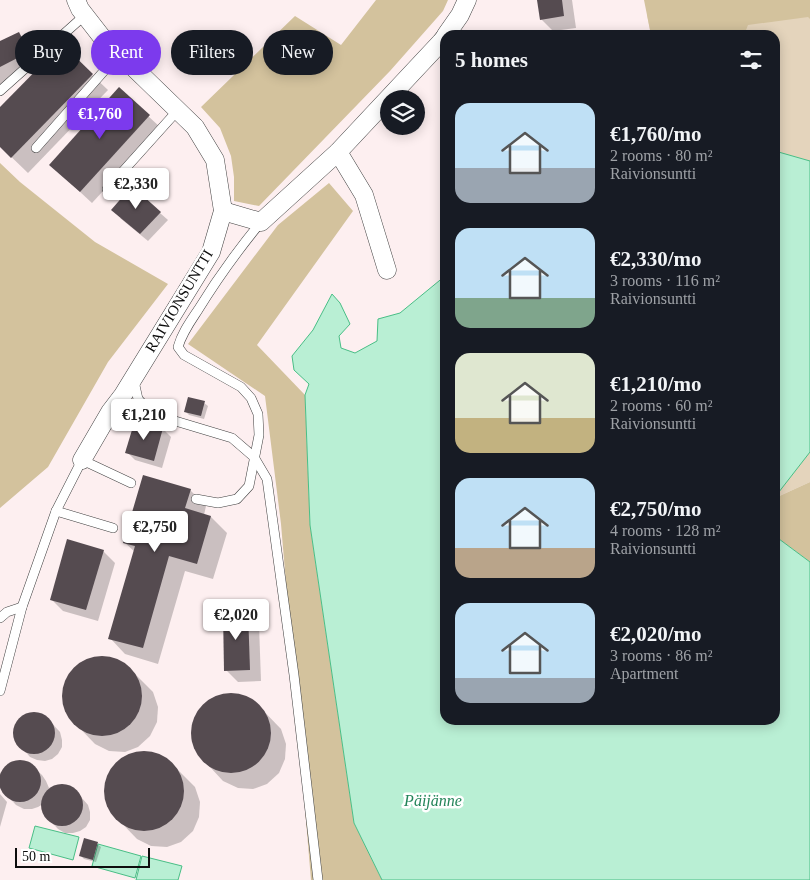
<!DOCTYPE html>
<html lang="en">
<head>
<meta charset="utf-8">
<style>
	body { margin:0; font-family:Georgia,serif; background:#20242c; color:#f1f3f6; height:100vh; display:flex; flex-direction:column; font-size:19px; white-space:nowrap }
	* { box-sizing:border-box; margin:0 }
	p { font-size:16px; color:#9ea1a6 }
	.icon { flex:none; width:28px; height:28px; fill:none; stroke:currentColor; stroke-width:2; stroke-linecap:round; stroke-linejoin:round }
	.map { position:relative; flex:1; overflow:hidden }
	.sheet { position:absolute; left:440px; top:30px; width:340px; height:695px; display:flex; flex-direction:column; background:#171b24; border-radius:15px; box-shadow:0 2px 12px #0003 }
	.sheet>* { flex:none }
	.banner { position:absolute; left:15px; top:30px; width:350px; height:45px; display:flex; gap:10px }
	.controls { position:absolute; left:380px; top:90px; display:grid; gap:10px }
	.controls a { display:grid; place-items:center; width:45px; height:45px; border-radius:50%; background:#171b24; box-shadow:0 2px 12px #0003; font-size:25px }
	.scale { position:absolute; left:15px; bottom:12px; width:135px; box-sizing:border-box; padding-left:5px; border:2px solid #0d0d0d; border-top:0; font-size:14px; line-height:18px; white-space:nowrap; color:#0d0d0d; -webkit-text-stroke:4px #fff; paint-order:stroke }
	.price { position:absolute; translate:-50% -42px; padding:0 11px; border-radius:5px; background:#fff; color:#222; font-size:16px; line-height:32px; filter:drop-shadow(0 1px 2px #0008) }
	.price::after { content:''; position:absolute; left:50%; top:30px; width:15px; height:11px; margin-left:-8px; background:inherit; clip-path:polygon(0 0,100% 0,50% 100%) }
	.price.selected { background:#7c3aed; color:#fff }
	ul { padding:0; list-style:none }
	li { display:flex; align-items:center; gap:15px; height:125px; padding:0 15px }
	li span { display:grid; place-items:center; flex:none; width:140px; height:100px; border-radius:15px; color:#555 }
	li>.icon { margin-inline-start:auto }
	span .icon { width:60px; height:60px; fill:#fffc; stroke-width:1 }
	li b { font-size:21px }
	h2 { display:flex; justify-content:space-between; align-items:center; height:60px; padding:0 15px; font-size:21px }
	.tag { padding:0 18px; border-radius:22px; background:#171b24; box-shadow:0 2px 12px #0003; font-size:18px; line-height:45px }
	.tag.selected { background:#7c3aed; color:#fff }
	.map>svg:first-child { display:block }
	.green { fill:#e4d4bc }
	.forest { fill:#d3c29d }
	.water { fill:#b9efd4; stroke:#49be86 }
	.shadow { fill:#0003 }
	.building { fill:#554b50 }
	.lines { fill:none; stroke-linecap:round; stroke-linejoin:round }
	.service-casing { stroke:#404040; stroke-width:10 }
	.minor-casing { stroke:#404040; stroke-width:19 }
	.service { stroke:#fff; stroke-width:9 }
	.minor { stroke:#fff; stroke-width:18 }
	.labels { text-anchor:middle; stroke-width:5; stroke-linejoin:round; paint-order:stroke }
	.street-label { font-size:15px; fill:#0d0d0d; stroke:#fff }
	.water-label { font-size:16px; font-style:italic; fill:#238459; stroke:#fff }
</style>
</head>
<body>
<div class="map">
<svg width="810" height="880" viewBox="0 0 810 880">
	<rect width="100%" height="100%" fill="#fdeff0"/>
	<!-- green -->
	<polygon class="green" points="660,0 810,0 810,482 775,498 775,35 651,35 647,15"/>
	<!-- forest -->
	<g class="forest">
		<polygon points="376,0 448,0 443,11 390,71 259,206 234,201 234,177 231,156 220,128 201,107 295,16 341,45"/>
		<polygon points="644,0 810,0 810,19 808,17 748,25 744,35 651,35"/>
		<polygon points="0,163 20,182 95,242 168,284 108,362 48,467 0,508"/>
		<polygon points="329,183 353,211 257,345 305,395 310,525 354,823 382,880 311,880 281,524 265,396 188,344 278,225"/>
		<polygon points="810,482 810,562 775,536 775,498"/>
	</g>
	<!-- water -->
	<g class="water">
		<polygon points="775,151 810,161 810,452 775,497"/>
		<polygon points="445,276 445,720 775,720 775,536 810,562 810,880 382,880 354,823 310,525 305,395 309,384 294,370 292,356 313,330 332,294 340,303 350,324 339,336 341,348 355,353 377,341 378,319 400,313"/>
		<polygon points="35,826 79,837 73,860 29,848"/>
		<polygon points="98,844 141,856 135,878 92,866"/>
		<polygon points="142,856 182,866 178,880 136,880"/>
	</g>
	<!-- shadow -->
	<g class="shadow">
		<polygon points="538,0 572,0 576,28 553,31 541,19"/>
		<polygon points="18,33 30,45 40,65 0,85 0,42"/>
		<polygon points="92,75 108,90 28,173 0,146 0,109"/>
		<polygon points="119,89 161,128 92,203 51,165"/>
		<polygon points="160,213 168,220 148,241 120,218"/>
		<polygon points="204,403 208,406 204,419 189,415 185,411"/>
		<polygon points="136,422 163,429 171,437 162,468 135,460 127,452"/>
		<polygon points="190,490 206,506 204,515 211,517 227,533 213,579 185,571 158,664 125,654 110,638 135,552 124,542"/>
		<polygon points="103,551 115,563 98,621 63,611 51,599"/>
		<polygon points="247,613 259,625 261,681 238,682 226,670"/>
		<polygon points="97,657 113,658 126,665 153,692 158,707 157,722 150,736 138,747 125,752 109,751 95,744 68,716 63,702 64,686 71,672 82,662"/>
		<polygon points="225,694 241,695 254,701 281,729 286,744 285,759 279,773 267,784 253,789 238,788 223,781 197,753 191,738 192,723 199,709 210,699"/>
		<polygon points="32,714 40,714 47,718 60,732 62,740 62,747 58,754 52,759 45,761 37,760 30,757 17,742 15,735 15,728 19,721 25,716"/>
		<polygon points="139,752 155,753 168,760 195,787 200,802 199,817 193,831 181,842 167,847 151,846 137,839 111,812 105,797 106,781 113,768 124,757"/>
		<polygon points="18,762 26,763 33,767 42,775 46,781 49,788 48,792 53,788 60,786 68,787 75,790 88,805 90,812 90,820 86,827 80,831 73,833 65,833 58,829 45,815 43,807 43,804 38,807 32,809 24,809 16,805 3,791 1,784 2,776 5,769 11,765"/>
		<polygon points="0,794 7,802 0,827"/>
		<polygon points="97,844 101,847 96,862 84,859 80,855"/>
	</g>
	<!-- building -->
	<g class="building">
		<polygon points="537,0 562,0 564,16 540,20"/>
		<polygon points="19,32 29,52 0,67 0,41"/>
		<polygon points="62,44 93,74 11,158 0,147 0,107"/>
		<polygon points="119,87 150,115 80,192 49,165"/>
		<polygon points="132,186 161,212 140,234 111,210"/>
		<polygon points="188,397 205,401 201,416 184,412"/>
		<polygon points="135,420 163,428 154,461 125,453"/>
		<polygon points="143,475 191,489 185,508 211,516 197,564 169,556 143,648 108,639 135,546 123,543"/>
		<polygon points="67,539 104,550 86,610 50,600"/>
		<polygon points="248,611 250,670 224,671 223,612"/>
		<circle cx="102" cy="696" r="40"/>
		<circle cx="231" cy="733" r="40"/>
		<circle cx="34" cy="733" r="21"/>
		<circle cx="144" cy="791" r="40"/>
		<circle cx="20" cy="781" r="21"/>
		<circle cx="62" cy="805" r="21"/>
		<polygon points="84,838 98,842 93,860 79,856"/>
	</g>
	<g class="lines">
		<defs>
			<g id="service">
				<polyline points="0,91 85,15"/>
				<polyline points="36,148 119,54"/>
				<polyline points="107,189 178,110"/>
				<polyline points="134,381 138,399 152,414 232,438 254,457 267,479 294,675 318,880"/>
				<path d="M196,499L218,503L237,499L249,486L259,435L258,414L251,398L241,387L184,355L178,347C182,333 190,322 198,310C217,279 238,250 261,222"/>
				<polyline points="56,511 113,528"/>
				<polyline points="0,618 7,612 22,607"/>
				<polyline points="0,691 22,607 56,511 82,460 131,483"/>
			</g>
			<g id="minor">
				<polyline points="76,0 80,9 101,36 195,127 215,160 223,211 211,252 123,395 110,412 82,460"/>
				<polyline points="446,35 460,15 467,0"/>
				<polyline points="223,211 261,222 338,152"/>
				<polyline points="387,270 364,195 338,152 441,42 445,37"/>
			</g>
		</defs>
		<!-- service casing -->
		<use href="#service" class="service-casing"/>
		<!-- minor casing -->
		<use href="#minor" class="minor-casing"/>
		<!-- service -->
		<use href="#service" class="service"/>
		<!-- minor -->
		<use href="#minor" class="minor"/>
	</g>
	<g class="labels">
		<!-- street labels -->
		<g class="street-label">
			<text transform="translate(179 301) rotate(-59)" y="5">RAIVIONSUNTTI</text>
		</g>
		<!-- water labels -->
		<g class="water-label">
			<text x="433" y="806">Päijänne</text>
		</g>
	</g>
</svg>
<div class="controls">
<a><svg class="icon" aria-label="layers" viewBox="0 0 24 24"><path d="M12 4l9 5-9 5-9-5zM3 14l9 5 9-5"/></svg></a>
</div>
<div class="scale">50 m</div>
<b class="price selected" style="left:100px;top:140px">€1,760</b>
<b class="price" style="left:136px;top:210px">€2,330</b>
<b class="price" style="left:144px;top:441px">€1,210</b>
<b class="price" style="left:155px;top:553px">€2,750</b>
<b class="price" style="left:236px;top:641px">€2,020</b>
<div class="banner">
<a class="tag">Buy</a>
<a class="tag selected">Rent</a>
<a class="tag">Filters</a>
<a class="tag">New</a>
</div>
<section class="sheet">
<h2>5 homes<svg class="icon" aria-label="filters" viewBox="0 0 24 24"><path d="M4 7h16M4 17h16"/><circle cx="9" cy="7" r="2"/><circle cx="15" cy="17" r="2"/></svg></h2>
<ul>
<li><span style="background:linear-gradient(#bfe0f5 65%,#9aa5b1 0)"><svg class="icon" aria-label="home" viewBox="0 0 24 24"><path d="M3 11l9-7 9 7M6 9v11h12V9"/></svg></span><div><b>€1,760/mo</b><p>2 rooms · 80 m²</p><p>Raivionsuntti</p></div></li>
<li><span style="background:linear-gradient(#bfe0f5 70%,#7fa58c 0)"><svg class="icon" aria-label="home" viewBox="0 0 24 24"><path d="M3 11l9-7 9 7M6 9v11h12V9"/></svg></span><div><b>€2,330/mo</b><p>3 rooms · 116 m²</p><p>Raivionsuntti</p></div></li>
<li><span style="background:linear-gradient(#dfe7d0 65%,#c2b280 0)"><svg class="icon" aria-label="home" viewBox="0 0 24 24"><path d="M3 11l9-7 9 7M6 9v11h12V9"/></svg></span><div><b>€1,210/mo</b><p>2 rooms · 60 m²</p><p>Raivionsuntti</p></div></li>
<li><span style="background:linear-gradient(#bfe0f5 70%,#b9a48a 0)"><svg class="icon" aria-label="home" viewBox="0 0 24 24"><path d="M3 11l9-7 9 7M6 9v11h12V9"/></svg></span><div><b>€2,750/mo</b><p>4 rooms · 128 m²</p><p>Raivionsuntti</p></div></li>
<li><span style="background:linear-gradient(#bfe0f5 75%,#9aa5b1 0)"><svg class="icon" aria-label="home" viewBox="0 0 24 24"><path d="M3 11l9-7 9 7M6 9v11h12V9"/></svg></span><div><b>€2,020/mo</b><p>3 rooms · 86 m²</p><p>Apartment</p></div></li>
</ul>
</section>
</div>
</body>
</html>
